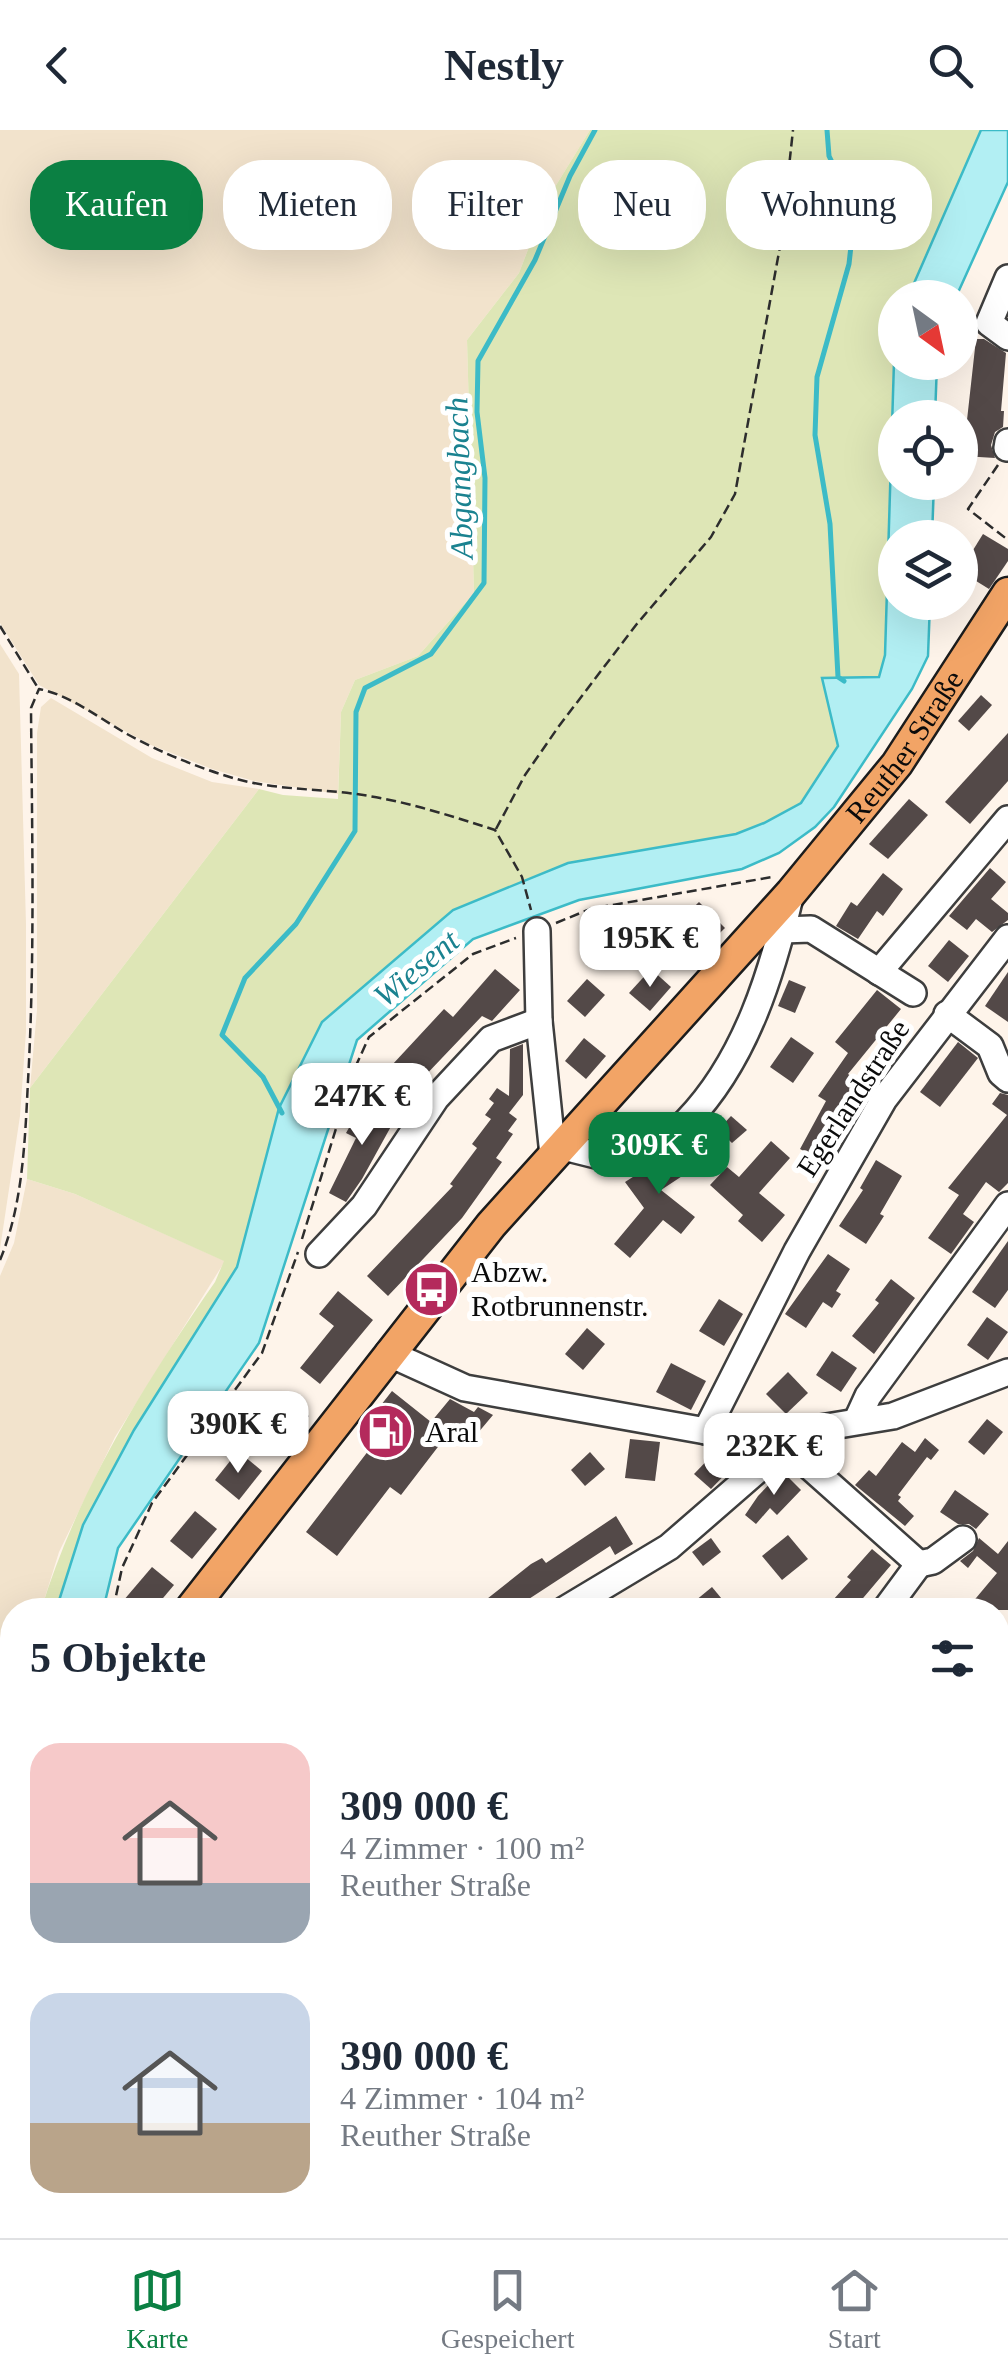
<!DOCTYPE html>
<html lang="de">
<head>
<meta charset="utf-8">
<style>
	body { margin:0; font-family:Georgia,serif; background:#f2f2f3; color:#1f2937; height:100vh; display:flex; flex-direction:column; font-size:38px; white-space:nowrap }
	* { box-sizing:border-box; margin:0 }
	p { font-size:32px; color:#747a83 }
	.icon { flex:none; width:55px; height:55px; fill:none; stroke:currentColor; stroke-width:2; stroke-linecap:round; stroke-linejoin:round }
	.map { position:relative; flex:1; overflow:hidden }
	.drawer { position:absolute; left:0px; top:1468px; width:1010px; height:642px; display:flex; flex-direction:column; background:#fff; border-radius:40px 40px 0 0; box-shadow:0 10px 40px #0002 }
	.drawer>* { flex:none }
	.hud { position:absolute; left:30px; top:30px; width:950px; height:90px; display:flex; gap:20px }
	.needle { width:65px; rotate:147deg }
	.tools { position:absolute; left:878px; top:150px; display:grid; gap:20px }
	.tools a { display:grid; place-items:center; width:100px; height:100px; border-radius:50%; background:#fff; box-shadow:0 10px 40px #0002; font-size:50px }
	.price { position:absolute; translate:-50% -85px; padding:0 22px; border-radius:20px; background:#fff; color:#222; font-size:32px; line-height:65px; filter:drop-shadow(0 2px 5px #0008) }
	.price::after { content:''; position:absolute; left:50%; top:60px; width:30px; height:22px; margin-left:-15px; background:inherit; clip-path:polygon(0 0,100% 0,50% 100%) }
	.price.current { background:#0b8043; color:#fff }
	ul { padding:0; list-style:none }
	li { display:flex; align-items:center; gap:30px; height:250px; padding:0 30px }
	li span { display:grid; place-items:center; flex:none; width:280px; height:200px; border-radius:30px; color:#555 }
	li>.icon { margin-inline-start:auto }
	span .icon { width:120px; height:120px; fill:#fffc; stroke-width:1 }
	li b { font-size:42px }
	h2 { display:flex; justify-content:space-between; align-items:center; height:120px; padding:0 30px; font-size:42px }
	.tag { padding:0 35px; border-radius:40px; background:#fff; box-shadow:0 10px 40px #0002; font-size:35px; line-height:90px }
	.tag.current { background:#0b8043; color:#fff }
	header { display:flex; justify-content:space-between; align-items:center; height:130px; padding:0 30px; background:#fff; font-size:45px; font-weight:700 }
	.tabs { display:flex; justify-content:space-around; align-items:center; height:140px; border-top:2px solid #e0e1e3; background:#fff; font-size:28px; color:#747a83 }
	.tabs a { display:grid; justify-items:center; gap:5px }
	.tabs .current { color:#0b8043 }
	.map>svg:first-child { display:block }
	.farmland { fill:#f2e3cc }
	.green { fill:#dee6b6 }
	.water { fill:#b2eff3; stroke:#3cbbc7; stroke-width:2.5 }
	.lines { fill:none; stroke-linecap:round; stroke-linejoin:round }
	.stream { stroke:#3cbbc7; stroke-width:5 }
	.building { fill:#534948 }
	.minor-casing { stroke:#3e3e3e; stroke-width:30 }
	.major-casing { stroke:#1c1c1c; stroke-width:35 }
	.path { stroke:#2d2d2d; stroke-width:2.5; stroke-dasharray:10 5; stroke-linecap:butt }
	.minor { stroke:#fff; stroke-width:25 }
	.major { stroke:#f2a466; stroke-width:30 }
	.labels { text-anchor:middle; stroke-width:10; stroke-linejoin:round; paint-order:stroke }
	.street-label { font-size:30px; fill:#0b0b0b; stroke:#fff }
	.poi-label { font-size:30px; fill:#0b0b0b; stroke:#fff; text-anchor:start }
	.water-label { font-size:32px; font-style:italic; fill:#1a8290; stroke:#fff }
</style>
</head>
<body>
<header><svg class="icon" aria-label="back" viewBox="0 0 24 24"><path d="M15 5l-7 7 7 7"/></svg>Nestly<svg class="icon" aria-label="search" viewBox="0 0 24 24"><circle cx="10" cy="10" r="6"/><path d="M15 15l6 6"/></svg></header>
<div class="map">
<svg width="1008" height="2108" viewBox="0 0 1008 2108">
	<rect width="100%" height="100%" fill="#fef4ea"/>
	<!-- farmland -->
	<g class="farmland">
		<polygon points="0,0 590,0 547,70 519,143 467,210 474,463 418,526 355,550 341,582 338,664 254,651 212,639 151,615 39,555 0,493"/>
		<polygon points="0,514 19,544 26,794 26,901 20,986 0,1119"/>
		<polygon points="51,568 152,628 212,652 259,659 30,958 37,880 37,603 41,577"/>
		<polygon points="27,1049 75,1064 225,1131 115,1307 59,1422 41,1480 12,1480 12,1541 0,1566 0,1146 14,1113"/>
	</g>
	<!-- green -->
	<g class="green">
		<path d="M590,0H981L908,167L895,168L885,525L879,547L822,549L838,616L801,673L764,693L736,704L568,733L453,780L279,978L237,1137L134,1300L83,1395L56,1480H41C78,1360 144,1254 215,1152L224,1131L75,1064L27,1049L30,958L259,659L283,665L338,669L341,582L355,550L418,526L474,463L467,210L519,143L547,70Z"/>
		<polygon points="1008,1723 1008,2108 566,2108 576,2098 998,2098 998,1731"/>
	</g>
	<!-- water -->
	<g class="water">
		<polygon points="981,0 1008,0 1008,52 956,167 908,167"/>
		<polygon points="895,199 895,232 937,233 935,287 895,288 895,352 934,353 932,407 895,408 895,472 930,473 928,526 912,559 834,677 815,697 779,723 742,739 579,770 473,809 357,910 259,1213 118,1418 103,1480 56,1480 83,1395 134,1300 237,1137 279,978 322,892 453,780 568,733 736,704 764,693 801,673 838,616 822,548 879,547 885,525"/>
		<polygon points="12,1563 12,1647 0,1668 0,1583"/>
	</g>
	<g class="lines">
		<!-- stream -->
		<g class="stream">
			<polyline points="827,0 829,26 855,80 849,134 817,247 815,305 830,394 838,547 844,551"/>
			<polyline points="282,983 263,947 222,905 245,848 296,794 355,701 356,582 365,558 431,524 484,453 485,348 477,282 478,231 535,130 570,46 595,0"/>
		</g>
	</g>
	<!-- building -->
	<g class="building">
		<polygon points="976,209 984,209 1006,223 1001,281 1004,281 1003,297 995,302 991,315 995,328 963,326"/>
		<polygon points="983,404 1008,419 1008,431 989,459 960,441"/>
		<polygon points="981,565 992,575 969,601 958,591"/>
		<polygon points="1008,603 1008,651 970,694 945,672"/>
		<polygon points="909,669 928,685 888,729 869,714"/>
		<polygon points="990,738 1006,752 991,769 1008,783 1008,790 992,802 976,789 967,800 949,786"/>
		<polygon points="883,743 903,759 883,786 877,781 858,809 836,796 851,772 857,776"/>
		<polygon points="699,772 725,798 694,828 668,802"/>
		<polygon points="610,795 631,813 611,837 589,819"/>
		<polygon points="949,810 969,826 948,852 928,836"/>
		<polygon points="495,839 520,860 492,891 482,886 401,971 379,949 444,879 453,887"/>
		<polygon points="651,839 671,857 650,881 629,863"/>
		<polygon points="1008,842 1008,892 985,876"/>
		<polygon points="587,849 605,865 585,887 567,871"/>
		<polygon points="789,850 806,857 795,883 778,876"/>
		<polygon points="877,860 901,879 848,944 862,954 831,998 840,1002 824,1032 800,1019 826,971 818,966 848,923 835,912"/>
		<polygon points="791,907 814,923 793,953 770,937"/>
		<polygon points="584,908 606,926 586,949 565,931"/>
		<polygon points="958,912 978,928 940,977 920,962"/>
		<polygon points="523,914 523,965 509,983 517,989 508,1001 513,1004 496,1028 502,1032 462,1088 388,1166 367,1146 453,1056 450,1054 477,1018 472,1014 491,989 485,985 494,973 489,969 497,958 509,966 510,919"/>
		<polygon points="1000,963 1008,965 1008,1053 999,1062 986,1052 963,1084 974,1092 951,1124 928,1108 959,1065 948,1058 1007,985 992,974"/>
		<polygon points="365,970 401,990 394,991 362,1049 346,1072 329,1063 356,1008 346,1003"/>
		<polygon points="731,986 747,1000 732,1013 718,1000"/>
		<polygon points="691,1010 705,1031 661,1060 695,1087 681,1104 663,1090 630,1128 614,1114 644,1078 625,1052"/>
		<polygon points="771,1011 790,1028 759,1063 785,1085 762,1112 738,1091 743,1085 710,1055 727,1037 739,1047"/>
		<polygon points="876,1030 902,1046 880,1084 884,1086 866,1114 839,1096 863,1060 860,1058"/>
		<polygon points="1008,1111 1008,1160 995,1178 972,1162"/>
		<polygon points="828,1124 850,1139 836,1161 841,1164 832,1178 823,1172 806,1198 785,1184"/>
		<polygon points="891,1149 915,1168 874,1224 852,1206 879,1173 875,1170"/>
		<polygon points="338,1161 373,1190 320,1254 300,1238 334,1196 319,1184"/>
		<polygon points="719,1169 743,1184 724,1216 699,1201"/>
		<polygon points="987,1187 1008,1202 988,1230 967,1215"/>
		<polygon points="587,1198 605,1214 583,1240 565,1224"/>
		<polygon points="832,1221 857,1238 841,1262 816,1245"/>
		<polygon points="671,1233 706,1251 691,1280 656,1262"/>
		<polygon points="788,1242 808,1263 786,1284 766,1264"/>
		<polygon points="392,1261 431,1292 450,1269 474,1282 478,1277 493,1285 472,1310 454,1296 401,1365 390,1357 337,1426 306,1402 372,1316 363,1309 370,1289"/>
		<polygon points="291,1272 309,1286 285,1317 267,1303"/>
		<polygon points="987,1289 1003,1302 984,1325 968,1312"/>
		<polygon points="925,1308 939,1320 931,1330 927,1327 898,1365 901,1367 898,1371 914,1386 905,1396 855,1355 869,1340 876,1346 902,1312 915,1322"/>
		<polygon points="630,1309 660,1312 655,1351 625,1348"/>
		<polygon points="719,1318 735,1334 711,1359 694,1344"/>
		<polygon points="238,1321 262,1341 239,1370 215,1350"/>
		<polygon points="590,1322 605,1339 585,1356 571,1340"/>
		<polygon points="782,1341 801,1360 777,1385 770,1378 756,1394 745,1385 758,1366"/>
		<polygon points="955,1360 989,1384 976,1399 969,1394 958,1394 940,1382"/>
		<polygon points="195,1381 217,1399 192,1429 170,1411"/>
		<polygon points="616,1386 633,1414 615,1425 610,1416 512,1480 473,1480 531,1434 542,1428 546,1433"/>
		<polygon points="788,1405 808,1429 782,1450 762,1426"/>
		<polygon points="711,1408 721,1422 703,1436 692,1422"/>
		<polygon points="979,1408 998,1424 1008,1411 1008,1480 966,1480 997,1443 977,1426 968,1438 960,1431 973,1421"/>
		<polygon points="872,1419 891,1435 853,1480 824,1480 851,1450 847,1447"/>
		<polygon points="152,1437 174,1455 153,1480 134,1480 123,1471"/>
		<polygon points="712,1457 731,1480 684,1480"/>
		<polygon points="0,2017 12,2025 12,2038 0,2059"/>
	</g>
	<g class="lines">
		<defs>
			<g id="minor">
				<polyline points="1008,148 989,193 1008,207"/>
				<polyline points="1007,318 1008,312"/>
				<polyline points="782,800 811,799 913,863"/>
				<polyline points="537,801 539,891 553,1025"/>
				<polyline points="879,842 1008,689"/>
				<polyline points="947,884 990,916 1001,943 1008,949"/>
				<path d="M560,1016L612,1029C632,1020 673,1006 687,991C746,930 772,843 791,763"/>
				<polyline points="319,1124 364,1076 436,968 491,909 539,891"/>
				<polyline points="388,1223 465,1258 706,1301 784,1304 893,1286 1008,1242"/>
				<polyline points="857,1290 868,1266 1008,1075"/>
				<polyline points="706,1301 797,1121 884,969 1008,808"/>
				<polyline points="919,1434 933,1431 963,1409"/>
				<polyline points="564,1480 669,1417 768,1331 784,1304 800,1328 919,1434 885,1480"/>
				<polyline points="998,1691 1008,1683"/>
				<polyline points="0,1951 12,1960"/>
				<polyline points="441,2098 448,2108"/>
				<polyline points="20,2099 21,2098"/>
				<polyline points="269,2108 302,2098"/>
			</g>
			<g id="major">
				<path id="s1" d="M190,1480L491,1095L791,763L897,634L1008,463"/>
				<polyline points="0,1761 12,1735"/>
			</g>
		</defs>
		<!-- minor casing -->
		<use href="#minor" class="minor-casing"/>
		<!-- major casing -->
		<use href="#major" class="major-casing"/>
		<!-- path -->
		<g class="path">
			<polyline points="998,335 968,379 1008,410"/>
			<polyline points="0,496 38,558"/>
			<polyline points="496,699 525,645 559,596 636,495 711,407 735,364 781,111 793,0"/>
			<polyline points="556,793 590,779 772,747"/>
			<polyline points="302,1109 354,940 369,907 473,824 516,808"/>
			<path d="M0,1130C23,1075 25,1010 28,951C35,826 32,702 31,578L39,559C70,565 99,588 127,604C160,622 196,637 233,648C277,661 324,658 369,666C412,673 454,687 495,700L522,747L531,780"/>
			<polyline points="113,1480 122,1438 152,1373 262,1223 298,1122"/>
			<polyline points="998,1933 1008,1924"/>
			<polyline points="998,1957 1008,1970"/>
			<polyline points="816,2108 826,2098"/>
		</g>
		<!-- minor -->
		<use href="#minor" class="minor"/>
		<!-- major -->
		<use href="#major" class="major"/>
	</g>
	<!-- icons -->
	<defs>
		<symbol id="bus-disc" viewBox="-11 -11 22 22"><circle r="9.5" fill="#b42a5c" stroke="#fff"/><path d="M-5-6H5V4H4V6H2V4H-2V6H-4V4H-5ZM-3.5-4V0h7V-4ZM-3.5 1.2v1.5H-2V1.2ZM2 1.2v1.5H3.5V1.2Z" fill="#fff"/></symbol>
		<symbol id="fuel-disc" viewBox="-11 -11 22 22"><circle r="9.5" fill="#b42a5c" stroke="#fff"/><path d="M-5.5-6h7V0h2V4h1.3V-2.5L3-4.5l.8-.8L6-3V5H2.5V1h-1V6h-7ZM-4.2-4.7v3.2H.2V-4.7Z" fill="#fff"/></symbol>
	</defs>
	<g fill-rule="evenodd">
		<use href="#bus-disc" x="400" y="1128" width="63" height="63"/>
		<use href="#fuel-disc" x="354" y="1270" width="63" height="63"/>
	</g>
	<g class="labels">
		<!-- street labels -->
		<g class="street-label">
			<text dy="10" stroke="none"><textPath href="#s1" startOffset="1122">Reuther Straße</textPath></text>
			<text transform="translate(853 968) rotate(-57)" y="10">Egerlandstraße</text>
		</g>
		<!-- poi labels -->
		<g class="poi-label">
			<text x="471" y="1152">Abzw.<tspan x="471" dy="34">Rotbrunnenstr.</tspan></text>
			<text x="425" y="1312">Aral</text>
		</g>
		<!-- water labels -->
		<g class="water-label">
			<text transform="translate(459 348) rotate(-92)" y="11">Abgangbach</text>
			<text transform="translate(416 838) rotate(-40)" y="11">Wiesent</text>
		</g>
	</g>
</svg>
<div class="tools">
<a><svg class="needle" viewBox="-14 -14 28 28"><path d="M0-13l5 13h-10z" fill="#e53935"/><path d="M0 13l5-13h-10z" fill="#747a83"/></svg></a>
<a><svg class="icon" aria-label="locate" viewBox="0 0 24 24"><circle cx="12" cy="12" r="6"/><path d="M12 2v4M12 18v4M2 12h4M18 12h4"/></svg></a>
<a><svg class="icon" aria-label="layers" viewBox="0 0 24 24"><path d="M12 4l9 5-9 5-9-5zM3 14l9 5 9-5"/></svg></a>
</div>
<b class="price" style="left:650px;top:860px">195K €</b>
<b class="price" style="left:362px;top:1018px">247K €</b>
<b class="price current" style="left:659px;top:1067px">309K €</b>
<b class="price" style="left:238px;top:1346px">390K €</b>
<b class="price" style="left:774px;top:1368px">232K €</b>
<div class="hud">
<a class="tag current">Kaufen</a>
<a class="tag">Mieten</a>
<a class="tag">Filter</a>
<a class="tag">Neu</a>
<a class="tag">Wohnung</a>
</div>
<section class="drawer">
<h2>5 Objekte<svg class="icon" aria-label="filters" viewBox="0 0 24 24"><path d="M4 7h16M4 17h16"/><circle cx="9" cy="7" r="2"/><circle cx="15" cy="17" r="2"/></svg></h2>
<ul>
<li><span style="background:linear-gradient(#f6c9c9 70%,#9aa5b1 0)"><svg class="icon" aria-label="home" viewBox="0 0 24 24"><path d="M3 11l9-7 9 7M6 9v11h12V9"/></svg></span><div><b>309 000 €</b><p>4 Zimmer · 100 m²</p><p>Reuther Straße</p></div></li>
<li><span style="background:linear-gradient(#c9d6e8 65%,#b9a48a 0)"><svg class="icon" aria-label="home" viewBox="0 0 24 24"><path d="M3 11l9-7 9 7M6 9v11h12V9"/></svg></span><div><b>390 000 €</b><p>4 Zimmer · 104 m²</p><p>Reuther Straße</p></div></li>
</ul>
</section>
</div>
<nav class="tabs">
<a class="current"><svg class="icon" aria-label="map" viewBox="0 0 24 24"><path d="M3 6l6-2 6 2 6-2v14l-6 2-6-2-6 2zM9 4v14M15 6v14"/></svg>Karte</a>
<a><svg class="icon" aria-label="saved" viewBox="0 0 24 24"><path d="M7 4h10v16l-5-4-5 4z"/></svg>Gespeichert</a>
<a><svg class="icon" aria-label="home" viewBox="0 0 24 24"><path d="M3 11l9-7 9 7M6 9v11h12V9"/></svg>Start</a>
</nav>
</body>
</html>
